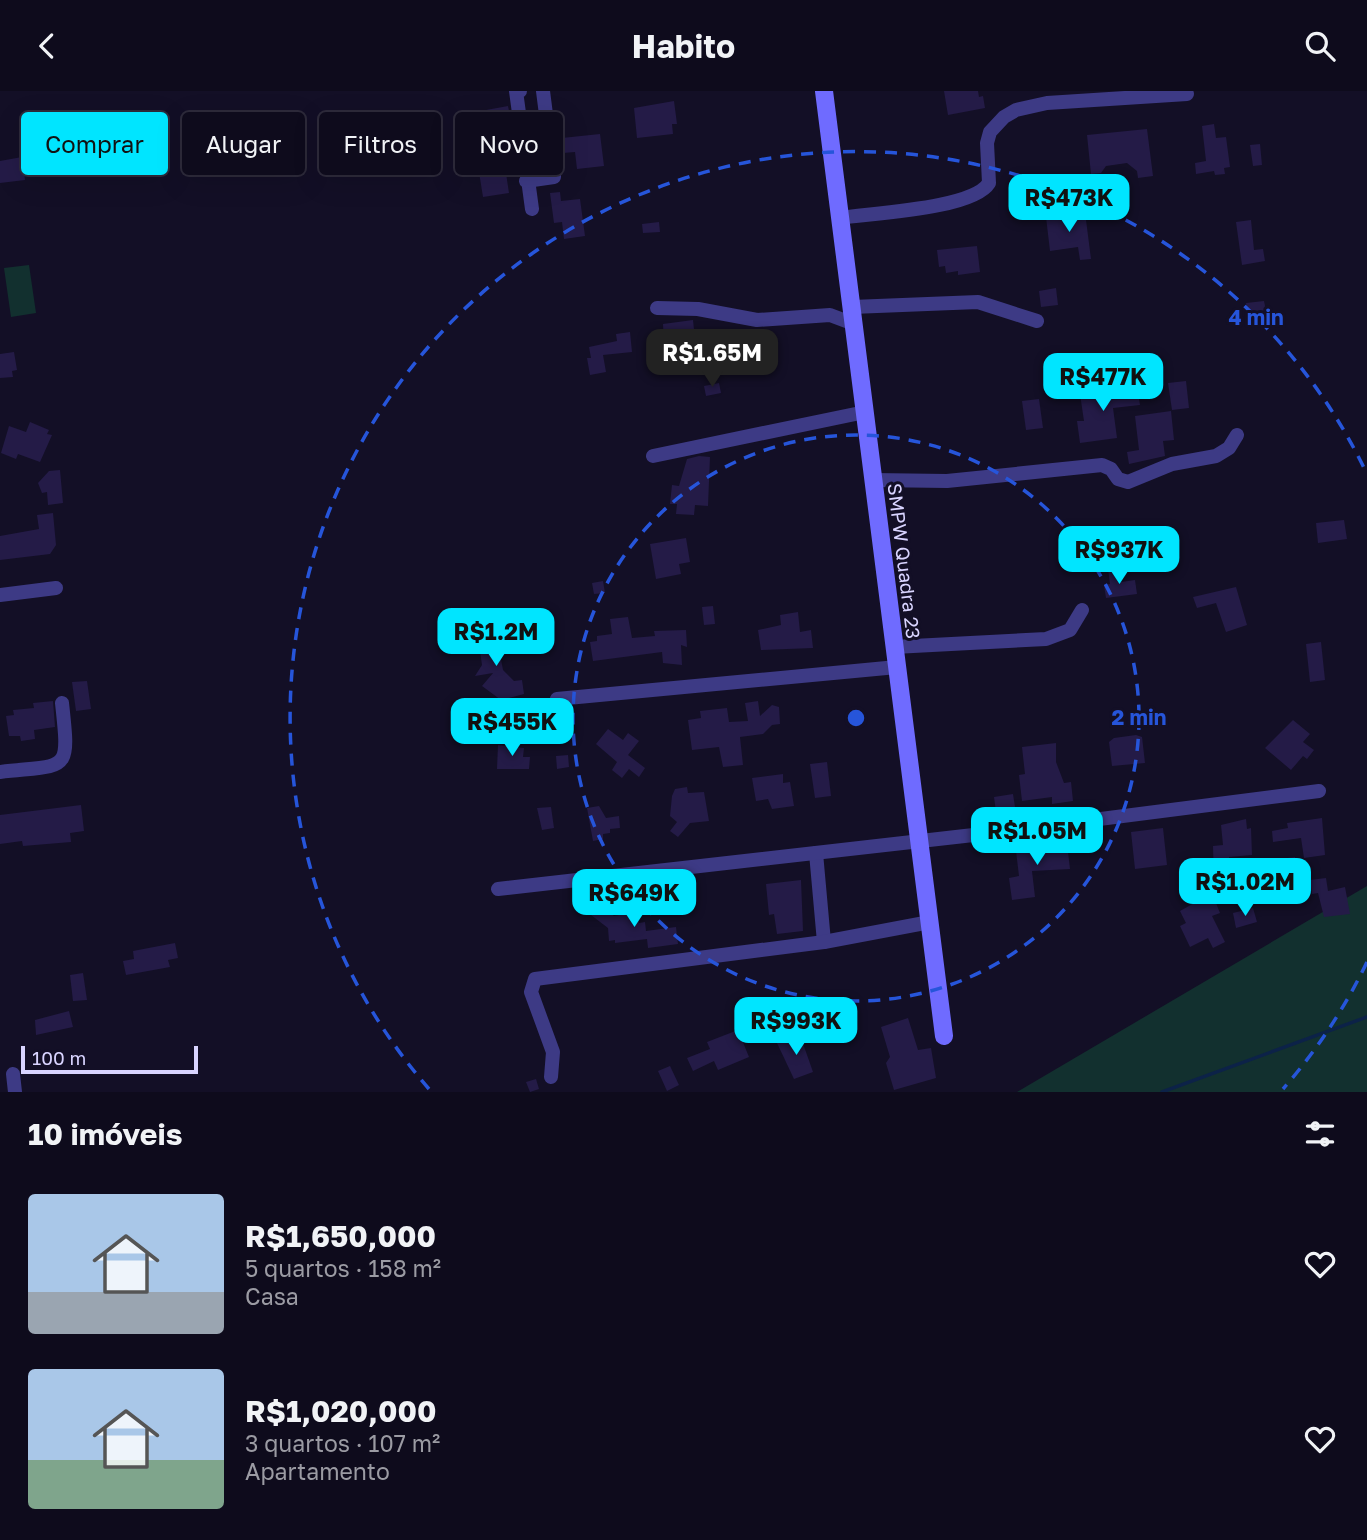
<!DOCTYPE html>
<html lang="pt">
<head>
<meta charset="utf-8">
<style>
	body { margin:0; font-family:"Golos Text",sans-serif; background:#171425; color:#f1f3f6; height:100vh; display:flex; flex-direction:column; font-size:26px; white-space:nowrap }
	* { box-sizing:border-box; margin:0 }
	p { font-size:23px; color:#9b9ba3 }
	.icon { flex:none; width:38px; height:38px; fill:none; stroke:currentColor; stroke-width:2; stroke-linecap:round; stroke-linejoin:round }
	.map { position:relative; height:1001px; overflow:hidden }
	.panel { display:flex; flex-direction:column; background:#0e0b1c; flex:1 }
	.panel>* { flex:none }
	.guide { position:absolute; left:21px; top:21px; width:700px; height:63px; display:flex; gap:14px }
	.scale { position:absolute; left:21px; bottom:18px; width:177px; box-sizing:border-box; padding-left:7px; border:4px solid #d9d4ff; border-top:0; font-size:19px; line-height:24px; white-space:nowrap; color:#d9d4ff; -webkit-text-stroke:5px #130f26; paint-order:stroke }
	.price { position:absolute; translate:-50% -60px; padding:0 16px; border-radius:14px; background:#00e5ff; color:#111; font-size:23px; line-height:46px; filter:drop-shadow(0 2px 4px #0008) }
	.price::after { content:''; position:absolute; left:50%; top:42px; width:21px; height:16px; margin-left:-10px; background:inherit; clip-path:polygon(0 0,100% 0,50% 100%) }
	.price.on { background:#222; color:#fff }
	ul { padding:0; list-style:none }
	li { display:flex; align-items:center; gap:21px; height:175px; padding:0 28px }
	li span { display:grid; place-items:center; flex:none; width:196px; height:140px; border-radius:7px; color:#555 }
	li>.icon { margin-inline-start:auto }
	span .icon { width:84px; height:84px; fill:#fffc; stroke-width:1 }
	li b { font-size:30px }
	h2 { display:flex; justify-content:space-between; align-items:center; height:84px; padding:0 28px; font-size:30px }
	.pill { padding:0 24px; border-radius:7px; background:#0e0b1c; box-shadow:0 7px 28px #0002,0 0 0 2px #2e2b3b; font-size:24px; line-height:63px }
	.pill.on { background:#00e5ff; color:#111 }
	header { display:flex; justify-content:space-between; align-items:center; height:91px; padding:0 28px; background:#0e0b1c; font-size:32px; font-weight:700 }
	.map>svg:first-child { display:block }
	.green { fill:#12302f }
	.lines { fill:none; stroke-linecap:round; stroke-linejoin:round }
	.stream { stroke:#0c2248; stroke-width:3.5 }
	.building { fill:#241b47 }
	.street { stroke:#3d3a85; stroke-width:14 }
	.secondary { stroke:#6f6bff; stroke-width:18 }
	.ring { fill:none; stroke:#2655da; stroke-width:3.5; stroke-dasharray:12 9 }
	.labels { text-anchor:middle; stroke-width:6; stroke-linejoin:round; paint-order:stroke }
	.street-label { font-size:19px; fill:#d9d4ff; stroke:#130f26 }
	.centre { fill:#2655da; stroke:#130f26; stroke-width:3.5 }
	.ring-label { font-size:21px; text-anchor:middle; font-weight:bold; fill:#2655da; stroke:#130f26; stroke-width:6; stroke-linejoin:round; paint-order:stroke }
</style>
</head>
<body>
<header><svg class="icon" aria-label="back" viewBox="0 0 24 24"><path d="M15 5l-7 7 7 7"/></svg>Habito<svg class="icon" aria-label="search" viewBox="0 0 24 24"><circle cx="10" cy="10" r="6"/><path d="M15 15l6 6"/></svg></header>
<div class="map">
<svg width="1367" height="1001" viewBox="0 0 1367 1001">
	<rect width="100%" height="100%" fill="#130f26"/>
	<!-- green -->
	<g class="green">
		<polygon points="29,174 36,222 11,226 4,177"/>
		<polygon points="1367,795 1367,1001 1017,1001"/>
	</g>
	<g class="lines">
		<!-- stream -->
		<polyline class="stream" points="1162,1001 1367,926"/>
	</g>
	<!-- building -->
	<g class="building">
		<polygon points="944,0 978,0 979,6 983,5 985,17 948,24"/>
		<polygon points="674,10 677,33 672,33 673,43 637,47 634,17"/>
		<polygon points="508,15 510,25 487,29 486,19"/>
		<polygon points="1214,33 1216,47 1226,46 1230,76 1224,77 1225,83 1215,84 1214,80 1196,83 1195,72 1206,70 1202,35"/>
		<polygon points="1147,38 1153,85 1138,87 1137,80 1127,72 1106,75 1101,82 1091,83 1087,44"/>
		<polygon points="600,43 604,75 577,78 575,61 563,62 562,47"/>
		<polygon points="1260,53 1262,74 1253,75 1250,54"/>
		<polygon points="22,66 25,89 0,92 0,70"/>
		<polygon points="497,66 498,70 504,69 509,102 483,106 478,75 487,73 486,67"/>
		<polygon points="560,101 561,110 580,108 585,145 564,148 562,131 554,132 550,102"/>
		<polygon points="1085,121 1091,168 1080,169 1078,156 1050,160 1046,126"/>
		<polygon points="1251,129 1254,159 1263,158 1265,170 1242,174 1236,131"/>
		<polygon points="659,131 660,141 643,142 642,133"/>
		<polygon points="977,155 980,181 958,184 958,180 946,182 945,175 939,176 937,159"/>
		<polygon points="1056,197 1058,214 1041,216 1039,200"/>
		<polygon points="1264,210 1268,230 1249,232 1246,212"/>
		<polygon points="693,229 696,257 680,259 683,275 665,277 663,233"/>
		<polygon points="630,241 632,261 603,264 606,281 590,284 587,267 591,267 589,256 617,250 616,243"/>
		<polygon points="14,261 17,279 12,280 13,286 0,287 0,263"/>
		<polygon points="1186,290 1189,317 1172,319 1168,292"/>
		<polygon points="719,292 721,302 706,305 704,295"/>
		<polygon points="1133,297 1133,303 1138,302 1140,314 1113,317 1117,347 1080,352 1077,330 1084,330 1080,303"/>
		<polygon points="1039,308 1043,337 1026,339 1022,310"/>
		<polygon points="1171,320 1174,349 1163,350 1165,365 1129,373 1127,361 1139,359 1135,325"/>
		<polygon points="30,331 49,339 47,343 52,344 40,371 18,363 16,368 1,362 9,335 26,341"/>
		<polygon points="699,365 710,366 708,415 695,414 694,424 676,423 677,413 670,413 672,394 679,395 687,368"/>
		<polygon points="60,379 63,412 48,414 47,401 42,402 38,392 49,380"/>
		<polygon points="53,422 56,454 50,463 0,469 0,445 39,438 37,424"/>
		<polygon points="1344,429 1347,448 1318,452 1316,432"/>
		<polygon points="686,447 690,471 679,473 681,483 656,488 650,453"/>
		<polygon points="1118,477 1121,491 1135,489 1137,503 1106,507 1104,494 1110,493 1108,478"/>
		<polygon points="603,490 605,502 594,503 592,492"/>
		<polygon points="1236,496 1247,534 1226,541 1216,512 1197,517 1193,506"/>
		<polygon points="713,515 715,533 704,534 702,516"/>
		<polygon points="798,521 800,541 811,539 813,557 761,559 758,539 781,534 780,524"/>
		<polygon points="628,526 632,547 655,545 654,540 686,539 687,556 681,554 682,574 663,572 662,561 593,570 590,551 597,550 597,545 612,543 610,528"/>
		<polygon points="495,537 503,579 514,590 522,589 524,603 501,609 482,595 493,582 475,585 482,574 477,539"/>
		<polygon points="1321,551 1325,589 1310,591 1306,553"/>
		<polygon points="87,590 91,618 76,620 72,591"/>
		<polygon points="53,610 55,636 34,639 35,648 21,650 20,645 9,645 6,625 14,624 13,619 34,617 33,612"/>
		<polygon points="758,610 760,625 772,614 779,616 780,633 772,634 763,643 740,646 743,674 723,676 719,656 692,659 688,629 701,627 700,620 727,617 729,631 748,630 745,612"/>
		<polygon points="1293,629 1310,643 1303,651 1314,659 1307,668 1303,665 1291,679 1265,657"/>
		<polygon points="608,638 623,649 628,642 639,650 628,664 645,677 639,686 629,678 622,687 612,679 617,671 596,653"/>
		<polygon points="1136,644 1142,646 1145,672 1112,675 1109,651 1114,647"/>
		<polygon points="1056,652 1056,671 1064,692 1071,691 1073,710 1052,713 1052,706 1022,710 1019,684 1025,683 1022,656"/>
		<polygon points="498,654 524,657 523,666 530,666 529,678 497,678"/>
		<polygon points="568,664 569,676 557,678 556,665"/>
		<polygon points="827,671 831,705 815,707 810,673"/>
		<polygon points="783,683 783,692 790,691 794,715 772,718 768,708 756,710 752,687"/>
		<polygon points="687,696 688,702 704,701 709,730 690,732 678,746 670,740 677,731 670,725 672,705 675,698"/>
		<polygon points="1013,703 1015,716 996,721 994,706"/>
		<polygon points="81,714 84,740 70,742 71,751 23,755 22,750 0,753 0,724"/>
		<polygon points="599,715 606,727 619,725 620,737 610,738 610,742 603,743 603,748 593,750 587,717"/>
		<polygon points="551,716 554,737 542,739 537,717"/>
		<polygon points="1322,727 1325,764 1304,767 1301,747 1273,751 1272,740 1288,737 1287,732"/>
		<polygon points="1246,728 1247,738 1251,737 1252,764 1229,766 1231,788 1214,790 1213,755 1223,754 1221,734"/>
		<polygon points="1163,737 1167,774 1135,778 1131,741"/>
		<polygon points="1053,752 1067,752 1070,778 1032,780 1035,806 1012,809 1009,787 1019,785 1016,760"/>
		<polygon points="1295,766 1298,783 1267,787 1264,770"/>
		<polygon points="1326,787 1328,800 1345,796 1350,823 1324,826 1318,802 1312,803 1310,789"/>
		<polygon points="801,789 803,840 777,843 774,823 769,824 766,793"/>
		<polygon points="1212,802 1220,822 1212,825 1225,851 1213,857 1208,847 1190,856 1180,835 1186,832 1180,820"/>
		<polygon points="599,814 614,825 637,821 639,832 645,831 646,840 676,836 678,853 648,857 647,848 615,852 615,849 609,850 608,837 591,824"/>
		<polygon points="1253,817 1257,831 1236,837 1233,822"/>
		<polygon points="175,852 178,867 168,869 170,876 126,884 123,870 134,868 133,860"/>
		<polygon points="83,882 87,909 73,910 70,884"/>
		<polygon points="793,917 796,926 771,934 768,925"/>
		<polygon points="69,920 73,936 36,944 35,929"/>
		<polygon points="908,927 918,959 931,957 936,987 894,999 886,972 890,966 881,936"/>
		<polygon points="738,939 749,966 718,979 714,970 693,980 687,967 710,958 707,951"/>
		<polygon points="800,944 813,981 794,988 777,952"/>
		<polygon points="670,975 679,994 667,1000 658,980"/>
		<polygon points="536,988 539,998 530,1001 526,991"/>
	</g>
	<g class="lines">
		<!-- street -->
		<g class="street">
			<polyline points="520,0 516,0 532,118"/>
			<polyline points="526,90 554,86 543,0"/>
			<path d="M840,127C872,122 973,118 989,92L987,52L990,41L1004,26L1016,19L1047,12L1187,3"/>
			<polyline points="852,216 978,211 1037,230"/>
			<polyline points="657,217 698,218 757,229 830,224 854,233"/>
			<polyline points="653,365 865,321"/>
			<polyline points="873,389 947,390 1102,374 1111,378 1118,388 1128,391 1172,373 1216,365 1229,357 1237,344"/>
			<polyline points="0,504 56,497"/>
			<polyline points="894,556 1046,548 1070,539 1082,519"/>
			<polyline points="557,608 897,576"/>
			<path d="M0,681C68,673 70,684 62,612"/>
			<polyline points="816,762 824,851"/>
			<polyline points="498,798 991,742 1319,700"/>
			<polyline points="13,983 15,1001"/>
			<polyline points="551,986 553,961 531,901 535,888 824,851 930,831"/>
		</g>
		<!-- secondary -->
		<polyline class="secondary" points="824,0 944,945"/>
	</g>
	<!-- distance rings -->
	<g class="ring">
		<circle cx="856" cy="627" r="283"/>
		<path d="M1367 871A566 566 0 0 1 1283 998M429 998A566 566 0 1 1 1367 383"/>
	</g>
	<g class="labels">
		<!-- street labels -->
		<g class="street-label">
			<text transform="translate(904 470) rotate(83)" y="7">SMPW Quadra 23</text>
		</g>
	</g>
	<circle cx="856" cy="627" r="10" class="centre"/>
	<g class="ring-label">
		<text x="1256" y="234">4 min</text>
		<text x="1139" y="634">2 min</text>
	</g>
</svg>
<div class="scale">100 m</div>
<b class="price" style="left:1069px;top:143px">R$473K</b>
<b class="price on" style="left:712px;top:298px">R$1.65M</b>
<b class="price" style="left:1103px;top:322px">R$477K</b>
<b class="price" style="left:1119px;top:495px">R$937K</b>
<b class="price" style="left:496px;top:577px">R$1.2M</b>
<b class="price" style="left:512px;top:667px">R$455K</b>
<b class="price" style="left:1037px;top:776px">R$1.05M</b>
<b class="price" style="left:1245px;top:827px">R$1.02M</b>
<b class="price" style="left:634px;top:838px">R$649K</b>
<b class="price" style="left:796px;top:966px">R$993K</b>
<div class="guide">
<a class="pill on">Comprar</a>
<a class="pill">Alugar</a>
<a class="pill">Filtros</a>
<a class="pill">Novo</a>
</div>
</div>
<section class="panel">
<h2>10 imóveis<svg class="icon" aria-label="filters" viewBox="0 0 24 24"><path d="M4 7h16M4 17h16"/><circle cx="9" cy="7" r="2"/><circle cx="15" cy="17" r="2"/></svg></h2>
<ul>
<li><span style="background:linear-gradient(#a9c7e8 70%,#9aa5b1 0)"><svg class="icon" aria-label="home" viewBox="0 0 24 24"><path d="M3 11l9-7 9 7M6 9v11h12V9"/></svg></span><div><b>R$1,650,000</b><p>5 quartos · 158 m²</p><p>Casa</p></div><svg class="icon" aria-label="heart" viewBox="0 0 24 24"><path d="M12 20l-8-8c-3-5 5-10 8-4 3-6 11-1 8 4z"/></svg></li>
<li><span style="background:linear-gradient(#a9c7e8 65%,#7fa58c 0)"><svg class="icon" aria-label="home" viewBox="0 0 24 24"><path d="M3 11l9-7 9 7M6 9v11h12V9"/></svg></span><div><b>R$1,020,000</b><p>3 quartos · 107 m²</p><p>Apartamento</p></div><svg class="icon" aria-label="heart" viewBox="0 0 24 24"><path d="M12 20l-8-8c-3-5 5-10 8-4 3-6 11-1 8 4z"/></svg></li>
</ul>
</section>
</body>
</html>
